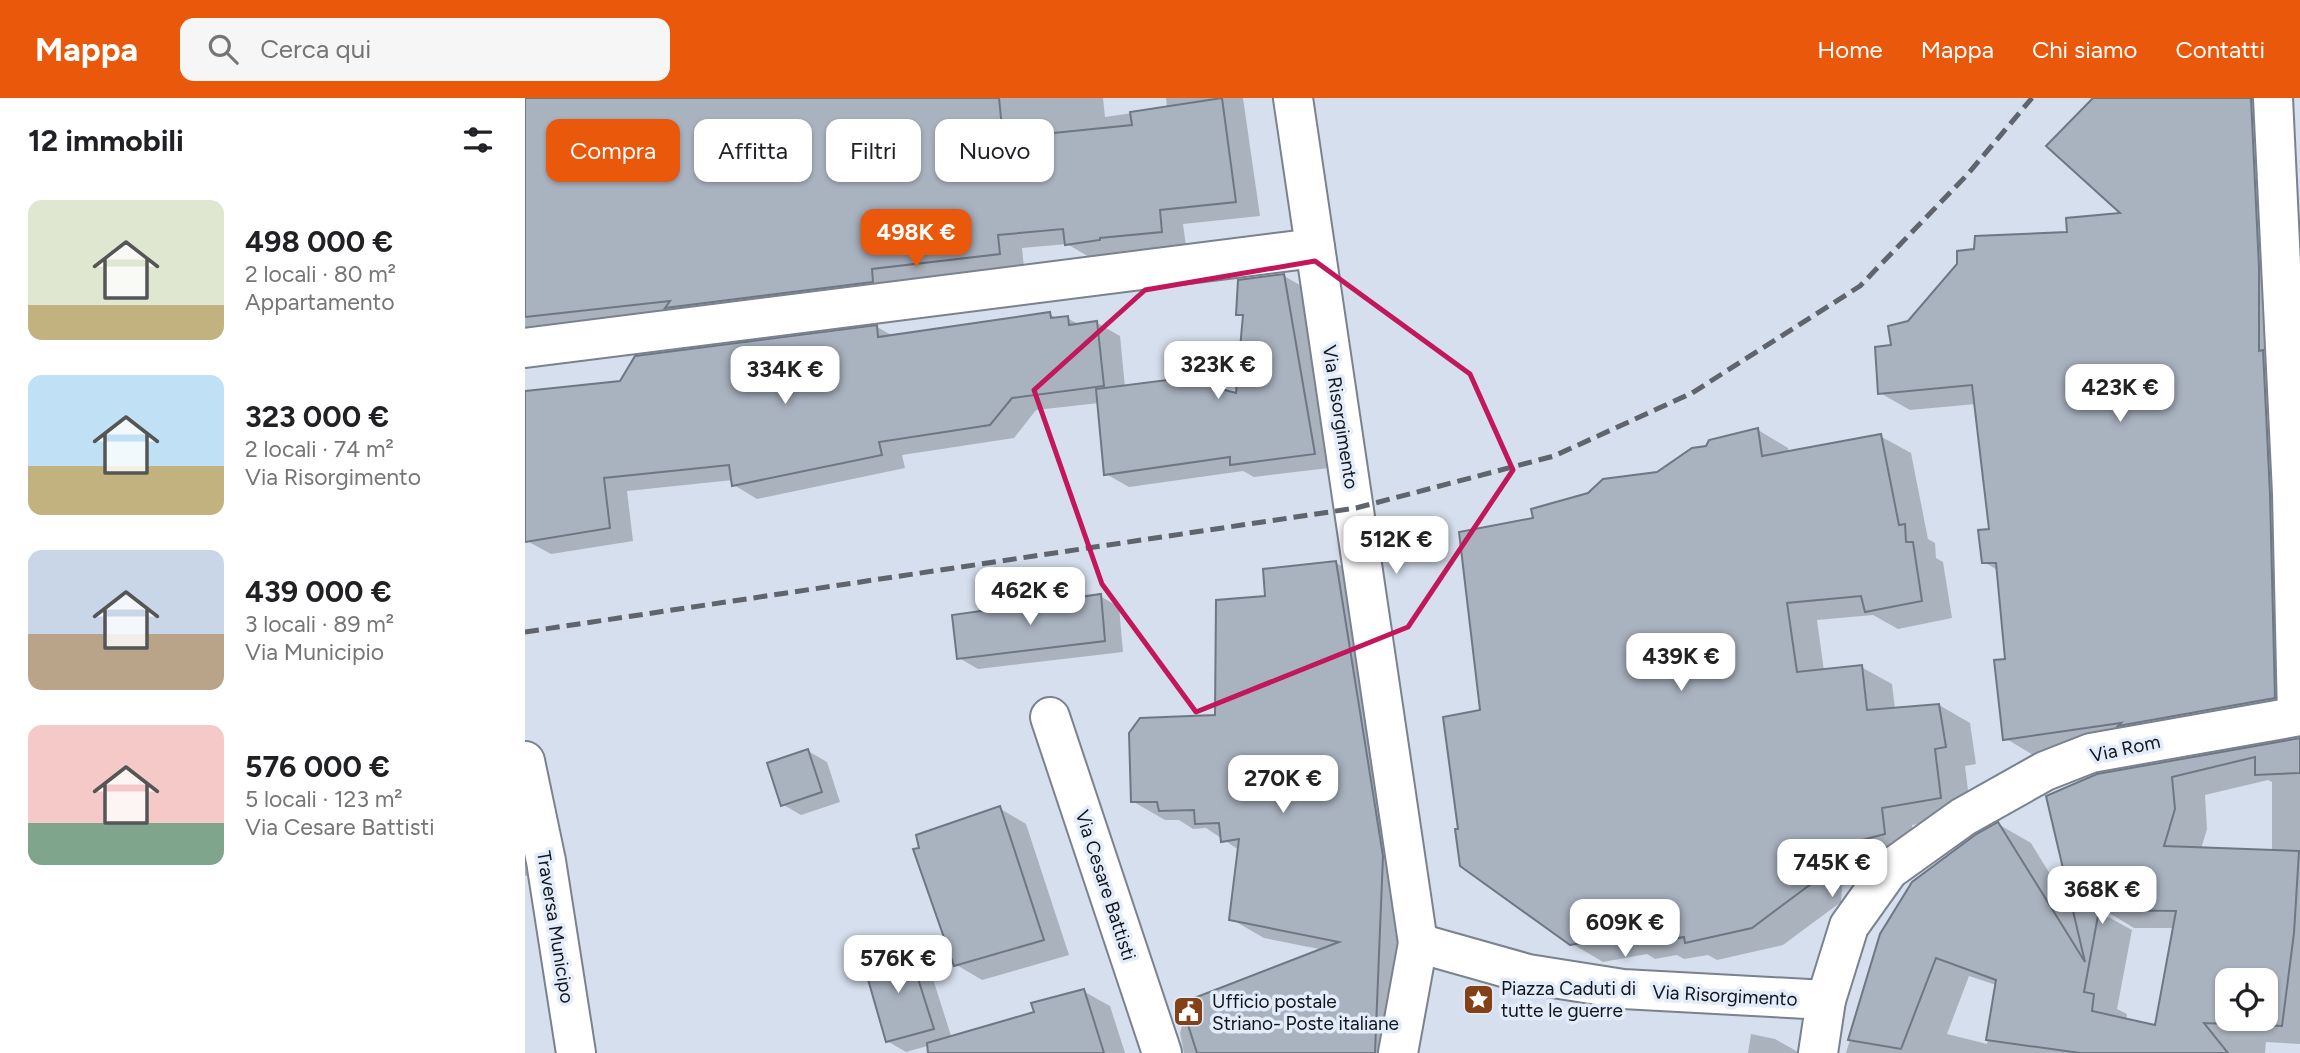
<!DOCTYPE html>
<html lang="it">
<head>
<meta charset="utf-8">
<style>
	body { margin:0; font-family:Figtree,sans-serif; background:#f6f6f6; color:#202124; height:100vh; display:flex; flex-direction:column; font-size:26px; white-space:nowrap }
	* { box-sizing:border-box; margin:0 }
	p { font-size:23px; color:#757577 }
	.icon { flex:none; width:38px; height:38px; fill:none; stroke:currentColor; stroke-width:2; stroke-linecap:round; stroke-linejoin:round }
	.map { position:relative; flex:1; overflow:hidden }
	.drawer { display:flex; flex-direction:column; background:#fff; width:525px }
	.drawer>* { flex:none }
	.guide { position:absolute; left:21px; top:21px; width:665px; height:63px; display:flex; gap:14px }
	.controls { position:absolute; left:1690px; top:870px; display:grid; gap:14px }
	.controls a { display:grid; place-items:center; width:63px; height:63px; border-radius:14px; background:#fff; box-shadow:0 2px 5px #0004; font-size:35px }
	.price { position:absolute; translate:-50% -60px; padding:0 16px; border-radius:14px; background:#fff; color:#222; font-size:23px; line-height:46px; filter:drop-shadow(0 2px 4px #0008) }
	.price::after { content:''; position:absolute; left:50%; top:42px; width:21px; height:16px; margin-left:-10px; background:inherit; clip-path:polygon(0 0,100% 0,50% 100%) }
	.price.selected { background:#ea580c; color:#fff }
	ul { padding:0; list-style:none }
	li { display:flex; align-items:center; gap:21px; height:175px; padding:0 28px }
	li span { display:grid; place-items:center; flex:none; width:196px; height:140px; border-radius:14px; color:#555 }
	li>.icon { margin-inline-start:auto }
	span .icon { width:84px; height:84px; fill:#fffc; stroke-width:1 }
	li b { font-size:30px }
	h2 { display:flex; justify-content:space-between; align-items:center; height:84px; padding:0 28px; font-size:30px }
	.tag { padding:0 24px; border-radius:14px; background:#fff; box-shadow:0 2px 5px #0004; font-size:24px; line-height:63px }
	.tag.selected { background:#ea580c; color:#fff }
	header { display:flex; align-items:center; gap:42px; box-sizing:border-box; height:98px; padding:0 35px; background:#ea580c; color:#fff }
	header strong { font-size:33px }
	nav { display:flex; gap:38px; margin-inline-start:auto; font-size:24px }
	.search { width:490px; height:63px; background:#f6f6f6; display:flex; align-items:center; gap:18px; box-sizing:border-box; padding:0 24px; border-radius:14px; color:#757577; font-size:26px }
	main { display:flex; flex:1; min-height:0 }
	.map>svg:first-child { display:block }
	.shadow { fill:#0003; fill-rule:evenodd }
	.building { fill:#a9b2bf; stroke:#6e7783; stroke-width:2; fill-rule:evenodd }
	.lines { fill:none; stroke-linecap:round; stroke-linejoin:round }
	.minor-casing { stroke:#79828e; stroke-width:42 }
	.major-casing { stroke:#79828e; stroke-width:42 }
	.minor { stroke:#fff; stroke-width:38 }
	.major { stroke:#fff; stroke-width:38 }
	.rail { stroke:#5f646d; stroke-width:5; stroke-dasharray:14 7; stroke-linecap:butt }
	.marked { fill:none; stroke:#c2185b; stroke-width:5; stroke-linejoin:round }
	.labels { text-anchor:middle; stroke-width:7; stroke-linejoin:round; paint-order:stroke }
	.street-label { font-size:19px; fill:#12151a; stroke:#e2ecfa }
	.poi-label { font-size:19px; fill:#12151a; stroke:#e2ecfa; text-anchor:start }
</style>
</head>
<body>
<header>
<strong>Mappa</strong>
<div class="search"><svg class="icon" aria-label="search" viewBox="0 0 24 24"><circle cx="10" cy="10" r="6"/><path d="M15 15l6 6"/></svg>Cerca qui</div>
<nav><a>Home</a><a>Mappa</a><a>Chi siamo</a><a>Contatti</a></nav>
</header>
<main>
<section class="drawer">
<h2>12 immobili<svg class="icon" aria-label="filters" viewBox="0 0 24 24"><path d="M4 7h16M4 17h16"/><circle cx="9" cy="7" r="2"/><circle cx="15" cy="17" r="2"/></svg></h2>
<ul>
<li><span style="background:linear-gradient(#dfe7d0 75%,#c2b280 0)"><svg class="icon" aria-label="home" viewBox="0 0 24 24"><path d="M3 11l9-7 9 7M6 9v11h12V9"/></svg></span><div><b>498 000 €</b><p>2 locali · 80 m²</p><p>Appartamento</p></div></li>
<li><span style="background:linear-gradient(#bfe0f5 65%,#c2b280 0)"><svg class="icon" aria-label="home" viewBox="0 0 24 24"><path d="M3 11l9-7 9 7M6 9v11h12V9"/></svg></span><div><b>323 000 €</b><p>2 locali · 74 m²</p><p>Via Risorgimento</p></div></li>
<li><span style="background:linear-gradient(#c9d6e8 60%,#b9a48a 0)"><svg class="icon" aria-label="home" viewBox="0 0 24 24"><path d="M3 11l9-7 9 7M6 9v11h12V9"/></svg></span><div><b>439 000 €</b><p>3 locali · 89 m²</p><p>Via Municipio</p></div></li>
<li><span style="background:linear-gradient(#f6c9c9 70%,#7fa58c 0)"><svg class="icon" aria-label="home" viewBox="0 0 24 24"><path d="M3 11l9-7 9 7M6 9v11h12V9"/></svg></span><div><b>576 000 €</b><p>5 locali · 123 m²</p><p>Via Cesare Battisti</p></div></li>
</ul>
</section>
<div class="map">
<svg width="1775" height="955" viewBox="0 0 1775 955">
	<rect width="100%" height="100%" fill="#d5dfed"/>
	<!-- shadow -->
	<g class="shadow">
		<polygon points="1,0 578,0 580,19 642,10 641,0 718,0 735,118 658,126 661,148 599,153 599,156 566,160 542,146 497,150 499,170 0,237"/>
		<polygon points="1571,0 1762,0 1775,618 1510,658 1480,640 1482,562 1474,473 1459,464 1466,432 1451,306 1385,312 1355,295 1368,248 1384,224 1544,135 1600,117"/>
		<polygon points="759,178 782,191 812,369 729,379 718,373 604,389 581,376 574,305 511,312 489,340 377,357 380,370 232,401 209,387 208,382 102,393 108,443 26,456 2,443 0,295 96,284 352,229 368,238 524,216 533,221 542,220 555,227 572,225 595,238 600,289 656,287 713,297 720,220 713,216"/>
		<polygon points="1233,332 1263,350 1264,355 1355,338 1386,355 1403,441 1410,445 1411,460 1418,464 1427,520 1373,531 1348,517 1292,522 1299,573 1336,569 1367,586 1370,611 1414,607 1445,625 1451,666 1440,668 1446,717 1387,727 1390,753 1344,765 1346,781 1317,788 1316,804 1258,847 1192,862 1183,857 1159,861 1152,857 1130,861 1122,856 1078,864 1046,845 935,732 957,614 1010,421 1133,376 1183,349"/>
		<polygon points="811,465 844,484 885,955 659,955 655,935 663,905 799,852 739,840 706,821 714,752 681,730 668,731 654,722 640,722 607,703 692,619 742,499"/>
		<polygon points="575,498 594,509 598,554 453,571 434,560"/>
		<path d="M1775,642V946L1741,944L1740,955H1321L1356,837L1473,726L1506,745L1549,815L1523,699ZM1743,682L1747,684V753L1676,751L1682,731L1680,697ZM1576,810L1609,830H1649L1631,929L1601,922L1602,916L1592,911L1607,832L1576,815ZM1444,878L1471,887L1462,946L1422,936ZM1703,882H1741V920H1703Z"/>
		<polygon points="283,653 302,664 315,704 276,717 257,706"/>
		<polygon points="0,683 23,772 0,778"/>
		<polygon points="474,710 501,726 544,857 457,882 430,866"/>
		<polygon points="383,851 402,862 427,941 381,954 362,943"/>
		<polygon points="558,893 585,908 600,955 436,955"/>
		<polygon points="1226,936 1250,941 1275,955 1223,955"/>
	</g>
	<!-- building -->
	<g class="building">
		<polygon points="0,0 474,0 478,40 607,27 605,14 697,0 711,104 635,112 637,134 575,140 575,142 540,147 538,131 473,137 475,156 347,171 348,184 140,210 145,203 0,219"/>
		<polygon points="1568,0 1726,0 1734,170 1734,253 1738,252 1745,396 1750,600 1593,628 1596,625 1478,642 1469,562 1480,561 1471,465 1457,465 1453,432 1464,431 1447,287 1353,296 1350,249 1366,247 1363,228 1383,223 1432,166 1432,153 1449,151 1450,138 1542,134 1541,120 1595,115 1521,48"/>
		<polygon points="759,176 790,356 705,367 705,359 579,377 571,291 650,281 654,285 670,284 711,295 718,217 711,217 713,182"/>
		<polygon points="525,214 526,220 543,218 544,227 572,223 579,288 487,300 465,327 354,344 357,357 207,388 204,367 79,380 85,430 0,444 0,293 95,283 110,258 352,227 353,239"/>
		<polygon points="1233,330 1237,358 1356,336 1374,427 1380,426 1381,444 1388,444 1397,503 1340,514 1336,498 1262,505 1272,574 1337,567 1342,612 1414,606 1421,649 1410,651 1416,700 1357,710 1360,736 1314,748 1316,764 1286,771 1286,786 1227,830 1160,845 1159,839 1127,845 1127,840 1098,844 1097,838 1045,847 935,768 930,731 933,731 918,619 955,612 934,434 1008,420 1006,411 1063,395 1078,381 1132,374 1167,350 1181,348 1184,342"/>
		<polygon points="811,463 858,758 850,955 672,955 656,905 814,844 704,822 714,741 696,744 694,725 670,726 669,712 634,713 632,704 606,704 604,635 615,620 690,617 691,502 740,498 738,471"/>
		<polygon points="576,496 580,543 432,561 427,517"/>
		<path d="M1775,640V675L1730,677V659L1647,679L1650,711L1639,748L1774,753L1769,835L1757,928L1679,925L1703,955H1555L1461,942L1471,882L1411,860L1376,951L1323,942L1355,836L1387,784L1450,737L1473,724L1560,864L1521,698L1572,676ZM1574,812L1651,813L1630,927L1567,913L1569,896L1559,894ZM1703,882H1741V920H1703Z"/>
		<polygon points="283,651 297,694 256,708 242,665"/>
		<polygon points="475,708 519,842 429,868 388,751 394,750 391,737"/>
		<polygon points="383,849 409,931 361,944 338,864"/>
		<polygon points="559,891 579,955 403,955 402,945 509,914 506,905"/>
	</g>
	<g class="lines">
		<defs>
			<g id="minor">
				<polyline points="768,0 893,845 873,955"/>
				<polyline points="1748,0 1767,395 1772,618"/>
				<polyline points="0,250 790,150"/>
				<polyline points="525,619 637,955"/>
				<polyline points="0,663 21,763 51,955"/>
				<polyline points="893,845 1003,876 1098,891 1301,902"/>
			</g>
			<polyline id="major" points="1293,955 1301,902 1324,828 1364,772 1438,719 1520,673 1566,655 1775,618"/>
		</defs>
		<!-- minor casing -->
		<use href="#minor" class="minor-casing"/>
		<!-- major casing -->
		<use href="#major" class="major-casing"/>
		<!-- minor -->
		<use href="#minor" class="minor"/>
		<!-- major -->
		<use href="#major" class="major"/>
		<!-- rail -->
		<polyline class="rail" points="0,534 831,410 1029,358 1167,295 1335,188 1442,77 1507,0"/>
	</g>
	<!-- marked area -->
	<path class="marked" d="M790,163L945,276L988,372L883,529L671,614L577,486L509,292L620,192Z"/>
	<!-- icons -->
	<defs>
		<symbol id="sight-square" viewBox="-11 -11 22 22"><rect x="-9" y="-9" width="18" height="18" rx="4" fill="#844016" stroke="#e2ecfa"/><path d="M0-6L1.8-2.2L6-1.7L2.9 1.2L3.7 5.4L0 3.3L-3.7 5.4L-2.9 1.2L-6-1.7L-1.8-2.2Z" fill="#fff"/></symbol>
		<symbol id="civic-square" viewBox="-11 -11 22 22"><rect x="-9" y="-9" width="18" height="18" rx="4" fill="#844016" stroke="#e2ecfa"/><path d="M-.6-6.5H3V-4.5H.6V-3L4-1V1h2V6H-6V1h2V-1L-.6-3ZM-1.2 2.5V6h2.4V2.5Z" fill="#fff"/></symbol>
	</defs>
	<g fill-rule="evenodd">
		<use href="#sight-square" x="936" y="884" width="35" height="35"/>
		<use href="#civic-square" x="646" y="896" width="35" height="35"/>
	</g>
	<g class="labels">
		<!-- street labels -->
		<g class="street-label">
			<text transform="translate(816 319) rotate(81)" y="7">Via Risorgimento</text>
			<text transform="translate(1600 650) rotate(-12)" y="7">Via Rom</text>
			<text transform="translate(581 787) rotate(72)" y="7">Via Cesare Battisti</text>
			<text transform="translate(31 829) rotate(81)" y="7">Traversa Municipo</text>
			<text transform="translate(1200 897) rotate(3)" y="7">Via Risorgimento</text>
		</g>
		<!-- poi labels -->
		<g class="poi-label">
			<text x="976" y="897">Piazza Caduti di<tspan x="976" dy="22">tutte le guerre</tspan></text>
			<text x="687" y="910">Ufficio postale<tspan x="687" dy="22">Striano- Poste italiane</tspan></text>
		</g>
	</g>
</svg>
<div class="controls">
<a><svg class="icon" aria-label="locate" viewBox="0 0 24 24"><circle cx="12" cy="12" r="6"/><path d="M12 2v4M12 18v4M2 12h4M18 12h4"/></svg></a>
</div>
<b class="price selected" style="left:391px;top:171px">498K €</b>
<b class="price" style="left:693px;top:303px">323K €</b>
<b class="price" style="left:260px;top:308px">334K €</b>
<b class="price" style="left:1595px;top:326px">423K €</b>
<b class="price" style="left:871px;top:478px">512K €</b>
<b class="price" style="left:505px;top:529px">462K €</b>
<b class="price" style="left:1156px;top:595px">439K €</b>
<b class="price" style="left:758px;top:717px">270K €</b>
<b class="price" style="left:1307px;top:801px">745K €</b>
<b class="price" style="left:1577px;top:828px">368K €</b>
<b class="price" style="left:1100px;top:861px">609K €</b>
<b class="price" style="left:373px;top:897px">576K €</b>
<div class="guide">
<a class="tag selected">Compra</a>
<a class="tag">Affitta</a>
<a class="tag">Filtri</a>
<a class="tag">Nuovo</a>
</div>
</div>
</main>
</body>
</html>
